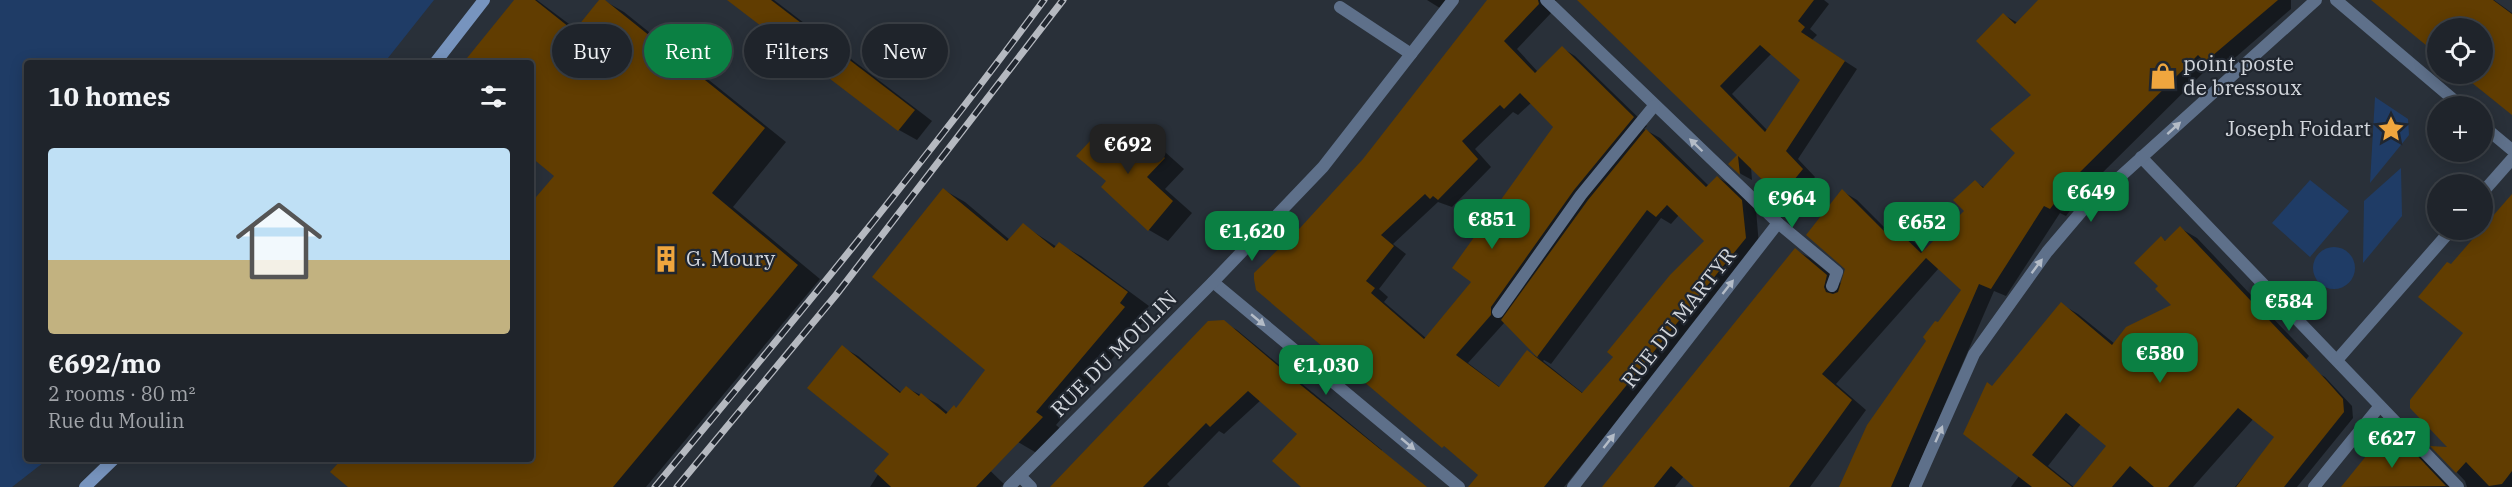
<!DOCTYPE html>
<html lang="en">
<head>
<meta charset="utf-8">
<style>
	body { margin:0; font-family:"IBM Plex Serif",serif; background:#2c3037; color:#f1f3f6; height:100vh; display:flex; flex-direction:column; font-size:22px; white-space:nowrap }
	* { box-sizing:border-box; margin:0 }
	p { font-size:20px; color:#a1a4a9 }
	.icon { flex:none; width:33px; height:33px; fill:none; stroke:currentColor; stroke-width:2; stroke-linecap:round; stroke-linejoin:round }
	.map { position:relative; flex:1; overflow:hidden }
	.drawer { position:absolute; left:24px; top:60px; width:510px; height:402px; display:flex; flex-direction:column; background:#1f242b; border-radius:6px; box-shadow:0 3px 15px #0003,0 0 0 2px #3c4147 }
	.drawer>* { flex:none }
	.hud { position:absolute; left:552px; top:24px; width:570px; height:54px; display:flex; gap:12px }
	.tools { position:absolute; left:2427px; top:18px; display:grid; gap:12px }
	.tools a { display:grid; place-items:center; width:66px; height:66px; border-radius:50%; background:#1f242b; box-shadow:0 3px 15px #0003,0 0 0 2px #3c4147; font-size:30px }
	.price { position:absolute; translate:-50% -51px; padding:0 14px; border-radius:12px; background:#0b8043; color:#fff; font-size:20px; line-height:39px; filter:drop-shadow(0 2px 3px #0008) }
	.price::after { content:''; position:absolute; left:50%; top:36px; width:18px; height:14px; margin-left:-9px; background:inherit; clip-path:polygon(0 0,100% 0,50% 100%) }
	.price.active { background:#222; color:#fff }
	ul { padding:0; list-style:none }
	li { display:grid; align-content:center; gap:12px; height:318px; padding:0 24px }
	li span { display:grid; place-items:center; height:186px; border-radius:6px; color:#555 }
	li>.icon { margin-inline-start:auto }
	span .icon { width:108px; height:108px; fill:#fffc; stroke-width:1 }
	li b { font-size:26px }
	h2 { display:flex; justify-content:space-between; align-items:center; height:72px; padding:0 24px; font-size:26px }
	.pill { padding:0 21px; border-radius:27px; background:#1f242b; box-shadow:0 3px 15px #0003,0 0 0 2px #3c4147; font-size:21px; line-height:54px }
	.pill.active { background:#0b8043; color:#fff }
	.map>svg:first-child { display:block }
	.green { fill:#1f3c66 }
	.shadow { fill:#0007; fill-rule:evenodd }
	.building { fill:#613d01; fill-rule:evenodd }
	.lines { fill:none; stroke-linecap:round; stroke-linejoin:round }
	.service { stroke:#5e708a; stroke-width:12 }
	.minor { stroke:#5e708a; stroke-width:12 }
	.secondary { stroke:#7794be; stroke-width:12 }
	.rail-casing { stroke:#b5b9c0; stroke-width:7 }
	.rail { stroke:#20262f; stroke-width:4.5; stroke-dasharray:14; stroke-linecap:butt }
	.oneway { fill:#b4bcc7 }
	.labels { text-anchor:middle; stroke-width:4.5; stroke-linejoin:round; paint-order:stroke }
	.poi-label { font-size:21px; fill:#d1d5db; stroke:#20262f; text-anchor:start }
	.street-label { font-size:21px; fill:#d1d5db; stroke:#20262f }
</style>
</head>
<body>
<div class="map">
<svg width="2512" height="487" viewBox="0 0 2512 487">
	<rect width="100%" height="100%" fill="#293039"/>
	<!-- green -->
	<g class="green">
		<polygon points="0,0 434,0 384,63 27,63 27,459 48,459 12,487 0,487"/>
		<polygon points="2375,97 2408,119 2409,135 2370,183"/>
		<polygon points="2401,168 2402,216 2363,263 2364,201"/>
		<polygon points="2310,180 2349,211 2310,257 2272,223"/>
		<circle cx="2334" cy="268" r="21"/>
	</g>
	<!-- shadow -->
	<g class="shadow">
		<polygon points="516,0 537,0 577,30 603,0 624,12 786,142 733,207 820,279 646,487 350,487 344,459 531,459 531,205 556,175 531,155 531,63 465,63"/>
		<polygon points="731,0 774,0 932,121 917,140 899,130"/>
		<polygon points="1427,0 1450,0 1443,10"/>
		<path d="M1489,0H1557L1553,2L1552,12L1517,49L1538,72L1562,48L1575,56L1647,126L1644,129L1660,138L1709,186L1717,177L1731,185L1756,209L1759,246L1564,487H1495L1416,423L1301,229L1364,160ZM1531,103L1555,127L1473,282L1427,339L1384,302L1388,297L1379,289L1406,254L1393,244L1438,202L1452,207L1491,167L1475,149L1513,112L1518,115ZM1679,215L1706,241L1584,394L1543,361L1544,360L1551,364L1661,218L1671,224ZM1505,322L1539,358L1528,352L1501,388L1468,363Z"/>
		<path d="M1579,0H1824L1829,4L1810,29L1817,35L1812,40L1857,69L1798,159L1815,177L1793,203L1781,196L1751,167L1752,180L1741,174L1730,164L1739,155ZM1772,53L1802,79L1768,131L1732,94Z"/>
		<polygon points="2041,0 2291,0 2291,9 2221,70 2212,64 2088,187 2066,216 2060,213 2006,296 1994,291 1909,487 1841,487 1938,324 1963,289 1939,268 1836,384 1866,410 1810,487 1696,487 1684,476 1675,487 1603,487 1795,250 1810,258 1842,284 1846,269 1842,191 1857,200 1895,238 1899,234 1914,242 1924,252 1966,211 1975,182 1985,188 2018,153 2033,95 2004,15 2018,23"/>
		<polygon points="2373,0 2494,0 2512,13 2512,112 2464,74 2482,74 2482,28 2438,28"/>
		<polygon points="1105,127 1124,138 1138,151 1146,141 1165,152 1184,169 1165,189 1192,213 1168,241 1149,230 1108,181"/>
		<polygon points="944,190 965,202 1010,240 1023,225 1057,247 1059,244 1081,256 1149,306 1141,316 1145,320 1056,425 1063,431 1040,455 1018,442 987,370"/>
		<polygon points="2512,197 2512,487 2467,487 2465,481 2434,448 2451,448 2465,333 2451,266"/>
		<polygon points="2180,228 2197,238 2309,356 2193,487 2075,487 2108,446 2081,424 2048,466 2074,487 2011,487 2019,476 1992,387 2061,304 2078,314 2115,344 2173,306 2160,286 2161,238 2166,241"/>
		<polygon points="1223,322 1237,330 1382,450 1381,452 1424,487 1303,487 1299,434 1261,400 1224,434 1219,431 1167,484 1170,487 1068,487"/>
		<polygon points="842,347 858,356 902,393 907,388 938,404 959,422 950,432 1004,484 1001,487 870,487 891,454"/>
		<polygon points="2316,372 2325,377 2352,406 2353,418 2297,487 2235,487 2276,438"/>
		<polygon points="2375,446 2406,447 2423,457 2452,487 2343,487"/>
	</g>
	<!-- building -->
	<g class="building">
		<polygon points="514,0 535,0 574,31 599,0 605,0 765,128 712,193 798,265 613,487 348,487 330,472 342,459 531,459 531,203 554,176 531,157 531,63 463,63"/>
		<polygon points="727,0 771,0 915,110 898,131"/>
		<path d="M1487,0H1538L1539,4L1504,41L1535,73L1562,46L1634,117L1574,190L1491,307V315L1456,355L1499,387L1527,350L1582,393L1613,357L1607,352L1670,275L1704,241L1667,205L1656,217L1647,210L1537,357L1501,320L1588,200L1646,129L1706,187L1717,176L1742,200L1746,238L1544,487H1468L1478,475L1444,446L1442,448L1256,290L1254,279V273L1300,228L1363,159ZM1520,93L1553,127L1452,268L1471,282L1424,339L1371,293L1375,288L1366,281L1394,246L1381,235L1425,194L1430,199L1433,196L1438,200L1478,159L1462,141L1500,105L1504,109Z"/>
		<path d="M1577,0H1814L1798,21L1805,27L1801,32L1845,61L1786,151L1803,169L1780,197L1738,156L1740,175L1728,164L1737,155ZM1760,45L1800,80L1765,132L1720,86Z"/>
		<polygon points="2038,0 2278,0 2205,62 2198,55 2073,179 2050,209 2044,206 1991,289 1979,284 1891,487 1839,487 1867,425 1926,341 1923,337 1935,321 1938,322 1961,290 1926,258 1822,374 1852,400 1789,487 1694,487 1671,466 1654,487 1602,487 1795,248 1827,275 1824,287 1826,292 1833,294 1838,292 1845,269 1806,235 1842,189 1892,239 1899,232 1921,253 1964,211 1953,200 1975,180 1983,188 2015,153 1990,129 2031,95 1976,41 2003,13 2015,24"/>
		<polygon points="2371,0 2493,0 2512,14 2512,115 2461,74 2482,74 2482,28 2438,28 2438,55"/>
		<polygon points="1105,125 1134,153 1146,139 1165,158 1147,177 1173,201 1148,231 1101,187 1106,181 1076,156"/>
		<polygon points="943,188 1007,241 1023,223 1054,248 1059,242 1128,292 1120,303 1125,307 1036,412 1043,417 976,487 891,487 874,471 889,454 807,388 842,345 900,393 906,386 919,396 921,393 946,414 954,405 956,408 985,370 872,277"/>
		<polygon points="2512,194 2512,471 2502,484 2489,486 2466,462 2456,473 2430,446 2447,447 2410,408 2410,400 2463,333 2418,297 2447,262 2451,264"/>
		<polygon points="2180,226 2327,381 2343,399 2344,412 2284,487 2236,487 2274,437 2238,408 2168,487 2154,487 2130,466 2112,487 2073,487 2106,446 2066,413 2032,455 2072,487 2032,487 1963,434 1987,382 1992,386 2061,302 2112,345 2126,327 2171,305 2155,289 2158,286 2134,263 2161,236 2165,241"/>
		<polygon points="1224,320 1297,382 1427,487 1301,487 1272,461 1297,434 1248,391 1210,427 1206,423 1143,487 1050,487 1208,321"/>
		<polygon points="2375,445 2407,445 2446,486 2341,487"/>
	</g>
	<g class="lines">
		<!-- service -->
		<g class="service">
			<polyline points="1340,7 1411,54"/>
			<polyline points="1778,223 1837,272 1832,286"/>
		</g>
		<!-- minor -->
		<g class="minor">
			<polyline points="1546,0 1778,223 1573,487"/>
			<polyline points="2336,0 2461,106"/>
			<polyline points="2482,125 2512,150"/>
			<polyline points="2141,157 2458,487"/>
			<polyline points="2482,193 2512,159"/>
			<polyline points="1213,282 1459,487"/>
			<polyline points="1498,312 1581,195 1654,106"/>
			<polyline points="2337,360 2451,230"/>
			<polyline points="1020,476 1031,487"/>
			<polyline points="1009,487 1213,282 1323,167 1453,0"/>
			<polyline points="1915,487 1974,354 2047,252 2081,212 2316,0"/>
			<polyline points="2314,487 2379,407"/>
		</g>
		<!-- secondary -->
		<g class="secondary">
			<polyline points="435,63 484,0"/>
			<polyline points="85,487 114,459"/>
		</g>
		<defs>
			<g id="rail">
				<path d="M655,487C788,328 921,167 1044,0"/>
				<polyline points="677,487 836,295 1063,0"/>
			</g>
		</defs>
		<!-- rail casing -->
		<use href="#rail" class="rail-casing"/>
		<!-- rail -->
		<use href="#rail" class="rail"/>
	</g>
	<!-- one-way arrows -->
	<defs><path id="oneway-solid" d="M-6-.8H1V-3.2L6.5 0L1 3.2V.8H-6Z" transform="scale(1.5)"/></defs>
	<g class="oneway">
		<use href="#oneway-solid" transform="translate(2174 128) rotate(-42)"/>
		<use href="#oneway-solid" transform="translate(1696 145) rotate(-136)"/>
		<use href="#oneway-solid" transform="translate(2037 266) rotate(-53)"/>
		<use href="#oneway-solid" transform="translate(1728 287) rotate(-52)"/>
		<use href="#oneway-solid" transform="translate(1258 320) rotate(40)"/>
		<use href="#oneway-solid" transform="translate(1939 434) rotate(-66)"/>
		<use href="#oneway-solid" transform="translate(1609 441) rotate(-52)"/>
		<use href="#oneway-solid" transform="translate(1408 444) rotate(40)"/>
	</g>
	<!-- icons -->
	<defs>
		<symbol id="shop-bare" viewBox="-9 -9 18 18"><path d="M-5-2.5h2.3a2.7 3.5 0 0 1 5.4 0H5L5.5 6h-11ZM-1.5-2.5h3a1.5 2.3 0 0 0-3 0Z" fill="#f0a63e" stroke="#20262f" stroke-width="2.5" paint-order="stroke"/></symbol>
		<symbol id="sight-bare" viewBox="-9 -9 18 18"><path d="M0-6L1.8-2.2L6-1.7L2.9 1.2L3.7 5.4L0 3.3L-3.7 5.4L-2.9 1.2L-6-1.7L-1.8-2.2Z" fill="#f0a63e" stroke="#20262f" stroke-width="2.5" paint-order="stroke"/></symbol>
		<symbol id="building-bare" viewBox="-9 -9 18 18"><path d="M-4-6H4V6H1V3H-1V6H-4ZM-2.5-4.3h1.7v1.8h-1.7ZM.8-4.3h1.7v1.8H.8ZM-2.5-1h1.7V.8h-1.7ZM.8-1h1.7V.8H.8Z" fill="#f0a63e" stroke="#20262f" stroke-width="2.5" paint-order="stroke"/></symbol>
	</defs>
	<g fill-rule="evenodd">
		<use href="#shop-bare" x="2144" y="57" width="38" height="38"/>
		<use href="#sight-bare" x="2372" y="110" width="38" height="38"/>
		<use href="#building-bare" x="647" y="240" width="38" height="38"/>
	</g>
	<g class="labels">
		<!-- poi labels -->
		<g class="poi-label">
			<text x="2183" y="71">point poste<tspan x="2183" dy="24">de bressoux</tspan></text>
			<text x="2371" y="136" text-anchor="end">Joseph Foidart</text>
			<text x="686" y="266">G. Moury</text>
		</g>
		<!-- street labels -->
		<g class="street-label">
			<text transform="translate(1679 318) rotate(-52)" y="7">RUE DU MARTYR</text>
			<text transform="translate(1114 354) rotate(-45)" y="7">RUE DU MOULIN</text>
		</g>
	</g>
</svg>
<div class="tools">
<a><svg class="icon" aria-label="locate" viewBox="0 0 24 24"><circle cx="12" cy="12" r="6"/><path d="M12 2v4M12 18v4M2 12h4M18 12h4"/></svg></a>
<a>+</a>
<a>−</a>
</div>
<b class="price active" style="left:1128px;top:175px">€692</b>
<b class="price" style="left:2091px;top:223px">€649</b>
<b class="price" style="left:1792px;top:229px">€964</b>
<b class="price" style="left:1492px;top:250px">€851</b>
<b class="price" style="left:1922px;top:253px">€652</b>
<b class="price" style="left:1252px;top:262px">€1,620</b>
<b class="price" style="left:2289px;top:332px">€584</b>
<b class="price" style="left:2160px;top:384px">€580</b>
<b class="price" style="left:1326px;top:396px">€1,030</b>
<b class="price" style="left:2392px;top:469px">€627</b>
<div class="hud">
<a class="pill">Buy</a>
<a class="pill active">Rent</a>
<a class="pill">Filters</a>
<a class="pill">New</a>
</div>
<section class="drawer">
<h2>10 homes<svg class="icon" aria-label="filters" viewBox="0 0 24 24"><path d="M4 7h16M4 17h16"/><circle cx="9" cy="7" r="2"/><circle cx="15" cy="17" r="2"/></svg></h2>
<ul>
<li><span style="background:linear-gradient(#bfe0f5 60%,#c2b280 0)"><svg class="icon" aria-label="home" viewBox="0 0 24 24"><path d="M3 11l9-7 9 7M6 9v11h12V9"/></svg></span><div><b>€692/mo</b><p>2 rooms · 80 m²</p><p>Rue du Moulin</p></div></li>
</ul>
</section>
</div>
</body>
</html>
